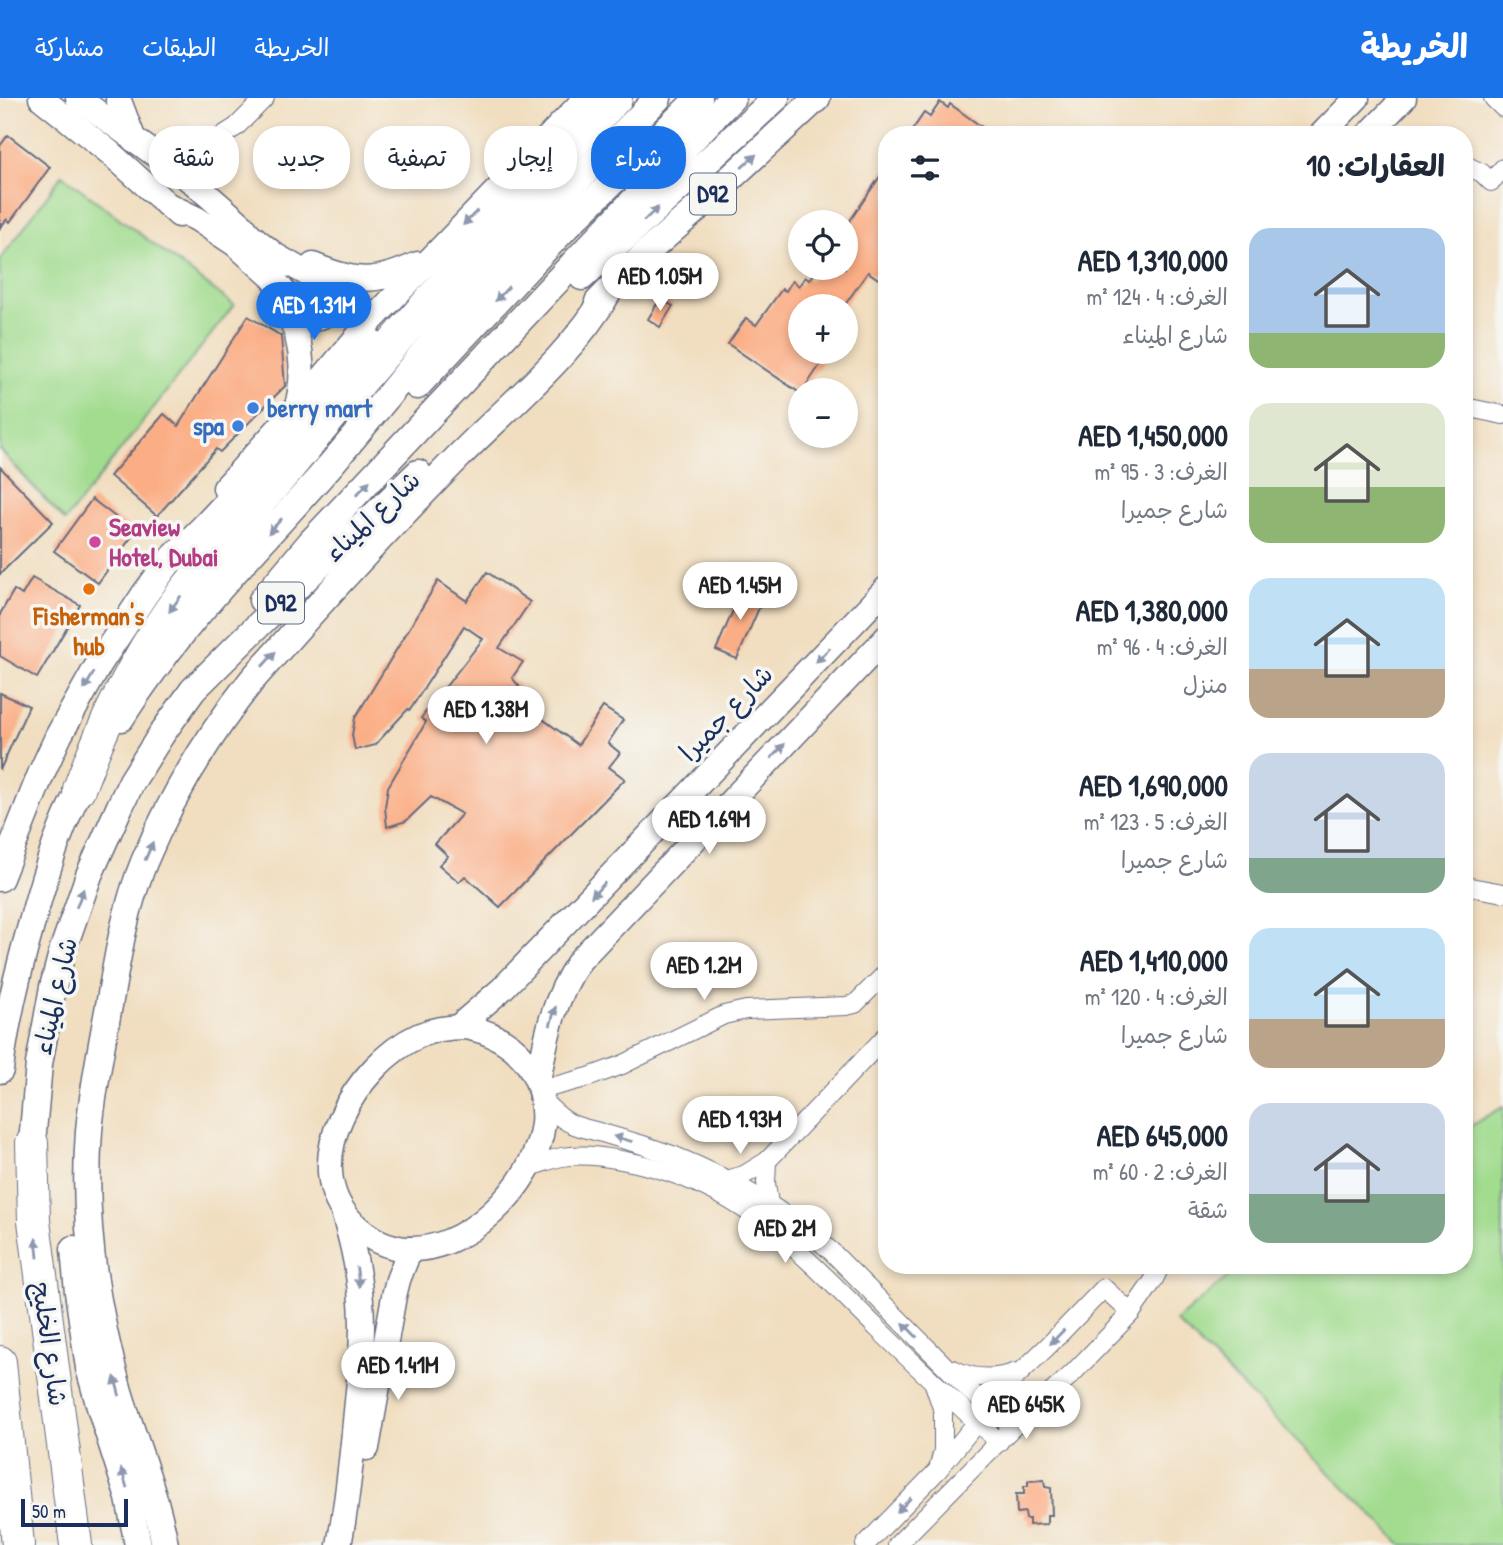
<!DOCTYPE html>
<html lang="ar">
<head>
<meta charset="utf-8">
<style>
	body { margin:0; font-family:"Patrick Hand","Playpen Sans Arabic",sans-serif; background:#f6f6f7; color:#1f2937; direction:rtl; height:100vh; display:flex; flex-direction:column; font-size:26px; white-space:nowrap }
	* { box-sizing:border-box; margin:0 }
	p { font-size:23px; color:#747a83 }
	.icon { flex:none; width:38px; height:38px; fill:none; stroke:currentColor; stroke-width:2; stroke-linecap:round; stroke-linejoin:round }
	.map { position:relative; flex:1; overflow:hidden; direction:ltr }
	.sheet { position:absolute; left:878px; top:28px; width:595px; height:1148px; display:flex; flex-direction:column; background:#fff; border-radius:28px; box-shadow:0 4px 10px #0003; direction:rtl }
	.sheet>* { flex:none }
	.banner { position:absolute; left:21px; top:28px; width:665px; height:63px; direction:rtl; display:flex; gap:14px }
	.buttons { position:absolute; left:788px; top:112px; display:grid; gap:14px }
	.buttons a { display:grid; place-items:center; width:70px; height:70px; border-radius:50%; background:#fff; box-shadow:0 4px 10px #0003; font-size:35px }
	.scale { position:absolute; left:21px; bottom:18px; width:107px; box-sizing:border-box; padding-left:7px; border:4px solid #1b2f5e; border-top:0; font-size:19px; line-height:24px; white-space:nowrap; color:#1b2f5e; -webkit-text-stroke:5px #f6f6f2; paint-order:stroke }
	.price { position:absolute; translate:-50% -60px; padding:0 16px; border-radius:24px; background:#fff; color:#222; font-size:23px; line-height:46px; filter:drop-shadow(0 2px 4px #0008) }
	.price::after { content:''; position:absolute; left:50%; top:42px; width:21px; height:16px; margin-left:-10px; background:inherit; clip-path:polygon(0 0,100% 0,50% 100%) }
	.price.active { background:#1a73e8; color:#fff }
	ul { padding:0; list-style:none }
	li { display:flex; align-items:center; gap:21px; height:175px; padding:0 28px }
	li span { display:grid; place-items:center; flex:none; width:196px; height:140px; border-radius:21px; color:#555 }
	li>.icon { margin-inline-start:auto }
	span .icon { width:84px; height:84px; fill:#fffc; stroke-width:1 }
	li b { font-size:30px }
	h2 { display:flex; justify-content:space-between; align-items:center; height:84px; padding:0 28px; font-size:30px }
	.pill { padding:0 24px; border-radius:28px; background:#fff; box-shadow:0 4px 10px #0003; font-size:24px; line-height:63px }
	.pill.active { background:#1a73e8; color:#fff }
	header { display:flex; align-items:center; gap:42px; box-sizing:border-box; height:98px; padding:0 35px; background:#1a73e8; color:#fff }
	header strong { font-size:33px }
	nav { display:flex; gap:38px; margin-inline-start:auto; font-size:24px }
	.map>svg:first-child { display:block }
	.green { fill:#a2dc8f; stroke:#5e8676; stroke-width:2 }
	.building { fill:#fbae85 }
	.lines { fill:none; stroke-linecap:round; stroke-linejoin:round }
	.street-casing { stroke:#666c80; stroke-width:20 }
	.secondary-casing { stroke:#666c80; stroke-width:27 }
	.primary-casing { stroke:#666c80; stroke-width:29 }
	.highway-casing { stroke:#666c80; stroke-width:34 }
	.street { stroke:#fff; stroke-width:18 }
	.secondary { stroke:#fff; stroke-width:24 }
	.primary { stroke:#fff; stroke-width:26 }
	.highway { stroke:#fff; stroke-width:32 }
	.oneway { fill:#8d97ae }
	.shop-dot { fill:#3f7fe0; stroke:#f6f6f2; stroke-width:2.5 }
	.hotel-dot { fill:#d1479c; stroke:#f6f6f2; stroke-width:2.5 }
	.food-dot { fill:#e8710a; stroke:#f6f6f2; stroke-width:2.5 }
	.labels { text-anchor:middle; stroke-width:7; stroke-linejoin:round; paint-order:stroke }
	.shield { fill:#f6f6f2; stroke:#5d6b8a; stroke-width:2 }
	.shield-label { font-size:24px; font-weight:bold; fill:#1b2f5e }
	.shop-label { font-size:26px; font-weight:bold; fill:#366cbe; stroke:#f6f6f2; text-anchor:start }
	.street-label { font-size:26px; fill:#1b2f5e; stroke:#f6f6f2 }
	.hotel-label { font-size:26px; font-weight:bold; fill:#b23c85; stroke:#f6f6f2; text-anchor:start }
	.food-label { font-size:26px; font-weight:bold; fill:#c56008; stroke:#f6f6f2 }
</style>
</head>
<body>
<header>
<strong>الخريطة</strong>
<nav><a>الخريطة</a><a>الطبقات</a><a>مشاركة</a></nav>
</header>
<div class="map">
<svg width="1503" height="1447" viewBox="0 0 1503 1447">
	<rect width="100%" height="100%" fill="#f6f6f2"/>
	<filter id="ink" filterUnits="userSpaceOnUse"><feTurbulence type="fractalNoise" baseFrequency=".0143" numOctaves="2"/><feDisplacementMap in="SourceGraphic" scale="14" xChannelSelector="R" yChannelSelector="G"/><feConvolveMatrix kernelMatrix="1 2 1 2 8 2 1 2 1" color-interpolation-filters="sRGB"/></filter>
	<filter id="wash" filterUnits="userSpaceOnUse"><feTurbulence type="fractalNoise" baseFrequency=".00686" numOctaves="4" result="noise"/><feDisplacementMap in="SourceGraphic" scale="28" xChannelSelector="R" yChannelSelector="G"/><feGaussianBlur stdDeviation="1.57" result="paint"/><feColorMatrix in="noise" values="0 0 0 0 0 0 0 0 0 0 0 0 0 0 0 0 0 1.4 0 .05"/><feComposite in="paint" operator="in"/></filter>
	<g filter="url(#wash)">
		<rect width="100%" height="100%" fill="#f1dec0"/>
		<!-- green -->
		<g class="green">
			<polygon points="62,77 234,207 65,423 0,352 0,162"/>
			<polygon points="1503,1009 1503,1447 1402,1447 1176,1223 1242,1167 1465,1167 1465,1031"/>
		</g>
		<g id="blocks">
			<!-- building -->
			<g class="building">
				<polygon points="940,4 948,10 950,6 993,37 909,37 924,15 930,19"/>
				<polygon points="8,37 50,69 10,124 7,121 0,130 0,48"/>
				<polygon points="887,68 887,187 868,174 844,208 800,208 800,254 829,254 803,292 800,292 800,295 728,246 746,220 756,227 782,191 786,193 792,183 799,188 805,179 810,182 818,170 845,170 845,130"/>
				<polygon points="660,201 673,208 660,229 648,221"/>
				<polygon points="248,218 281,238 285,288 220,354 216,351 157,418 110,378 164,316 178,328"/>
				<polygon points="0,369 53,424 0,476"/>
				<polygon points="92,401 135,434 98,485 54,453"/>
				<polygon points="487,474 530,504 499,550 523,564 512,580 519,588 521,605 578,647 603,609 623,622 608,645 620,655 609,669 625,681 500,809 465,778 459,784 439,767 448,758 435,746 462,716 431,699 406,723 387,729 385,709 388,689 426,624 421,620 483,541 464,528 410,612 408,611 375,647 355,652 352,637 355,620 438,483 467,503"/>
				<polygon points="32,480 80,507 37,580 0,558 0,516 14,492 22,497"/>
				<polygon points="744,487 765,496 737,561 716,552"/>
				<polygon points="0,595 29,608 0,672"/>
				<polygon points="1044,1382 1045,1389 1051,1390 1052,1417 1047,1417 1047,1426 1029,1427 1029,1421 1026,1421 1025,1414 1017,1415 1016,1396 1024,1396 1024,1388 1028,1388 1028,1383"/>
			</g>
		</g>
	</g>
	<g filter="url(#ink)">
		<use href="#blocks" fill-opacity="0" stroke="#666c80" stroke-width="2"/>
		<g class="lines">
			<defs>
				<g id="street">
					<polyline points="1493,0 1503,10"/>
					<polyline points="157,58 186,60 202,55 225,36 236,29 265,0"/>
					<polyline points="1465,67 1482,75 1491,84 1503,70"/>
					<polyline points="194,85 225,47"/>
					<polyline points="1465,309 1503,317"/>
					<polyline points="1465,788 1503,795"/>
					<polyline points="540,992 589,979 622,967 724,917 746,912 846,908 855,906 887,874"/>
					<path d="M543,1003C552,1012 561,1021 572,1026C584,1031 597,1033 609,1037C631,1043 653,1050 675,1058C732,1081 785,1112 831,1153L969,1292L1013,1329"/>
					<polyline points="767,1063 766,1085 769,1106"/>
					<path d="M526,1070C538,1067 550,1061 562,1059C587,1055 612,1060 636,1065C744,1089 803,1157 878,1231C918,1270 958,1307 999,1344"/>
					<polyline points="727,1082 744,1077 767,1063 887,937"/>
					<path d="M953,1271C974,1282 995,1282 1017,1274"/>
					<polyline points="934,1286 943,1313 943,1352 939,1368"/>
					<polyline points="865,1447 938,1372 977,1324 998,1296 1048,1248 1104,1190 1131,1215"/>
					<polyline points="897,1447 1013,1329 1072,1276 1131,1215 1153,1183 1161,1167"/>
				</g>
				<g id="secondary">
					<polyline points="41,0 109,54 179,117"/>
					<polyline points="78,0 194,85 242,127 249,136 276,158 327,187 333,197 332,208 329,213 325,217 314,221 303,218 272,179 235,146 197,121 166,106"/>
					<polyline points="118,0 134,42"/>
					<polyline points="1321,37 1357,0"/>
					<polyline points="1368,37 1404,0"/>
					<path d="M313,167C356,185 375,186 418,166"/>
					<path d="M281,203C302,234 306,273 297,309"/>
					<polyline points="225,390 297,310 369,225 586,0"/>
					<polyline points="458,929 502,891 887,490"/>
					<path d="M465,929C488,933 509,943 524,961C539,979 545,1003 543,1026C536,1086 463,1161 399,1150C382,1147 366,1138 353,1125C295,1067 357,966 418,938C433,931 449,929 465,929Z"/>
					<path d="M538,984C546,939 553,901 580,862L887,539"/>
					<polyline points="367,1350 394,1198 398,1182 410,1151"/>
					<path d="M339,1447C347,1407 351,1366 355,1324C358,1292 362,1260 362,1228C362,1190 355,1153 344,1117"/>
				</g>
				<g id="primary">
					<polyline points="582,179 776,0"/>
					<polyline points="598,204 645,156 710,99 817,0"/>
					<polyline points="417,288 566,129 699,0"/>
					<polyline points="262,502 311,444 587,151 732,0"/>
					<path d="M121,620C177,531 251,457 320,379C371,321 418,259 469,200C529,131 593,65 658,0"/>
					<polyline points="0,780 41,676 59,637 100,564 145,496 168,465 206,427 375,246"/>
					<path d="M0,972C6,922 18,873 32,824C46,772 62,721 89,673"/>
					<polyline points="32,1045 39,966 53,889 63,851 89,777 120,708 132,683 161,637 193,592 312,474 366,425 418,375"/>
					<polyline points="74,1151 78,1194 89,1270 100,1309 129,1400 138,1447"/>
					<path d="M165,1447C156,1396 136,1349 121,1300C114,1278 109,1256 104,1233C90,1168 84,1099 89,1033C93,989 102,946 110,902C118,855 126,808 144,764C171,699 209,637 252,582C320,504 390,428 462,355C514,303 572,257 609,193"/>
				</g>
				<g id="highway">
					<path d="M79,691C102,628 132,567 170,512C206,462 249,417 289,369C393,242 502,119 616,0"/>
					<polyline points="32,1045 34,1123 76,1447"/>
					<polyline points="0,1264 18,1447"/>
				</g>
			</defs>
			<!-- street casing -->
			<use href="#street" class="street-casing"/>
			<!-- secondary casing -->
			<use href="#secondary" class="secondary-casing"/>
			<!-- primary casing -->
			<use href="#primary" class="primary-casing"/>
			<!-- highway casing -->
			<use href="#highway" class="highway-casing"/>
			<!-- street -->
			<use href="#street" class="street"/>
			<!-- secondary -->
			<use href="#secondary" class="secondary"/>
			<!-- primary -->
			<use href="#primary" class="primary"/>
			<!-- highway -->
			<use href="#highway" class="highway"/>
		</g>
		<!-- one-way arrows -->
		<defs><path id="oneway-solid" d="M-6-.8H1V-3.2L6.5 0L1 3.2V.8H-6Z" transform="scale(1.75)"/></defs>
		<g class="oneway">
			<use href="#oneway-solid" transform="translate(749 63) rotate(-42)"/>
			<use href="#oneway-solid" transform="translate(651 116) rotate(-43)"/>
			<use href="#oneway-solid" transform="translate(470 120) rotate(134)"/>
			<use href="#oneway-solid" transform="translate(502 196) rotate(133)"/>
			<use href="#oneway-solid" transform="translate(363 390) rotate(-47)"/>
			<use href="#oneway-solid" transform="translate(275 428) rotate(132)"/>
			<use href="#oneway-solid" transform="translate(175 506) rotate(126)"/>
			<use href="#oneway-solid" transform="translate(823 557) rotate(134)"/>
			<use href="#oneway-solid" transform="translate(269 561) rotate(-48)"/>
			<use href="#oneway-solid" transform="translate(89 583) rotate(120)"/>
			<use href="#oneway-solid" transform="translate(778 653) rotate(-46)"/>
			<use href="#oneway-solid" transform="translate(149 753) rotate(-67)"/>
			<use href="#oneway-solid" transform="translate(598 792) rotate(134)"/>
			<use href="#oneway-solid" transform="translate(80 800) rotate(-69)"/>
			<use href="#oneway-solid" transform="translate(553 918) rotate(-74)"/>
			<use href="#oneway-solid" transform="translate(623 1041) rotate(-164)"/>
			<use href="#oneway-solid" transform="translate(37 1150) rotate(-96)"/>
			<use href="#oneway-solid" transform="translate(358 1179) rotate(82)"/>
			<use href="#oneway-solid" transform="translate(910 1232) rotate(-134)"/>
			<use href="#oneway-solid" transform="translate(1057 1239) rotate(134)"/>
			<use href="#oneway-solid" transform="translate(117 1288) rotate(-105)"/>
			<use href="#oneway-solid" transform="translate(124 1380) rotate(-107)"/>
			<use href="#oneway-solid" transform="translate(904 1407) rotate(134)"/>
		</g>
	</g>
	<!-- markers -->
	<g class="shop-dot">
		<circle cx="253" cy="310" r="7"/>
		<circle cx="238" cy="328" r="7"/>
	</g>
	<circle class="hotel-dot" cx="95" cy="444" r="7"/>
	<circle class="food-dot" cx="89" cy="491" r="7"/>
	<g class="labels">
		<!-- shield labels -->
		<g class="shield">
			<rect x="690" y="75.5" width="46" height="41" rx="5"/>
			<rect x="258" y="484.5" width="46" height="41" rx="5"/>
		</g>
		<g class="shield-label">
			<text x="713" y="104">D92</text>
			<text x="281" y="513">D92</text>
		</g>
		<!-- shop labels -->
		<g class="shop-label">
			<text x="267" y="319">berry mart</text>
			<text x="224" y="337" text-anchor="end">spa</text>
		</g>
		<!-- street labels -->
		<g class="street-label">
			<text transform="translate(372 418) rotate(-43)" y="9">شارع الميناء</text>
			<text transform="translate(726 615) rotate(-46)" y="9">شارع جميرا</text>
			<text transform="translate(55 898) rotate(-77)" y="9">شارع الميناء</text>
			<text transform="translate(50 1246) rotate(82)" y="9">شارع الخليج</text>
		</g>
		<!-- hotel labels -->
		<g class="hotel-label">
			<text x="109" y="438">Seaview<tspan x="109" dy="30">Hotel, Dubai</tspan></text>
		</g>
		<!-- food labels -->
		<g class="food-label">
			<text x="89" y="527">Fisherman's<tspan x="89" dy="30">hub</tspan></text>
		</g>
	</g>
</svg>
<div class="buttons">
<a><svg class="icon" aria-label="locate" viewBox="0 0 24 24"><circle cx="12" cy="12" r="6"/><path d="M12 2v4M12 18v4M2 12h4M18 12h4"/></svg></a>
<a>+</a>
<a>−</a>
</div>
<div class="scale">50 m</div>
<b class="price" style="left:660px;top:215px">AED 1.05M</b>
<b class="price active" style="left:314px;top:244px">AED 1.31M</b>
<b class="price" style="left:740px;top:524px">AED 1.45M</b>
<b class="price" style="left:486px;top:648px">AED 1.38M</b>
<b class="price" style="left:709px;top:758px">AED 1.69M</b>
<b class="price" style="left:704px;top:904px">AED 1.2M</b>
<b class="price" style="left:740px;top:1058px">AED 1.93M</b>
<b class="price" style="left:785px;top:1167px">AED 2M</b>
<b class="price" style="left:398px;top:1304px">AED 1.41M</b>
<b class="price" style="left:1026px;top:1343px">AED 645K</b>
<div class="banner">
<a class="pill active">شراء</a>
<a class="pill">إيجار</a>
<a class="pill">تصفية</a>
<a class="pill">جديد</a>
<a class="pill">شقة</a>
</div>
<section class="sheet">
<h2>العقارات: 10<svg class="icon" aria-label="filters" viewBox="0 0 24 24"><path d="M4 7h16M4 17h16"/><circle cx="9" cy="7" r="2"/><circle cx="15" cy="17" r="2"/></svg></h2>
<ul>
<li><span style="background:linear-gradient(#a9c7e8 75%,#8fb573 0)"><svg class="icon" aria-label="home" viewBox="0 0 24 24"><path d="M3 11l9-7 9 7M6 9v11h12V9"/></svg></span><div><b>AED 1,310,000</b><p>الغرف: 4 · 124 m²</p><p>شارع الميناء</p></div></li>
<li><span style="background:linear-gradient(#dfe7d0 60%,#8fb573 0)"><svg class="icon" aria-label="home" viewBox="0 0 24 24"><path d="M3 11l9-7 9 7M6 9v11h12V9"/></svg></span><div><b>AED 1,450,000</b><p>الغرف: 3 · 95 m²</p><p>شارع جميرا</p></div></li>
<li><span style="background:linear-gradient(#bfe0f5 65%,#b9a48a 0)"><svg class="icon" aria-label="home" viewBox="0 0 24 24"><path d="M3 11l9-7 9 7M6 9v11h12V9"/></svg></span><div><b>AED 1,380,000</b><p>الغرف: 4 · 96 m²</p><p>منزل</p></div></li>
<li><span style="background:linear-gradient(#c9d6e8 75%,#7fa58c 0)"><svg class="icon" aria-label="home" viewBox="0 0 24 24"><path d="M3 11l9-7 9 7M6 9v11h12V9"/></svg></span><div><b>AED 1,690,000</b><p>الغرف: 5 · 123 m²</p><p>شارع جميرا</p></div></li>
<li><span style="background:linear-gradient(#bfe0f5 65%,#b9a48a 0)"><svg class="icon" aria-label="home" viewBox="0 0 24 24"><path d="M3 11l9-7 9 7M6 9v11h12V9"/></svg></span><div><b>AED 1,410,000</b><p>الغرف: 4 · 120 m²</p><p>شارع جميرا</p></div></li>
<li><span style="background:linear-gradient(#c9d6e8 65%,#7fa58c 0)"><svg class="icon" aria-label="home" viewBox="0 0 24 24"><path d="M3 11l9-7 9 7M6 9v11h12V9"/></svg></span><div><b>AED 645,000</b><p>الغرف: 2 · 60 m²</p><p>شقة</p></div></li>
</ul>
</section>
</div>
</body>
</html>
